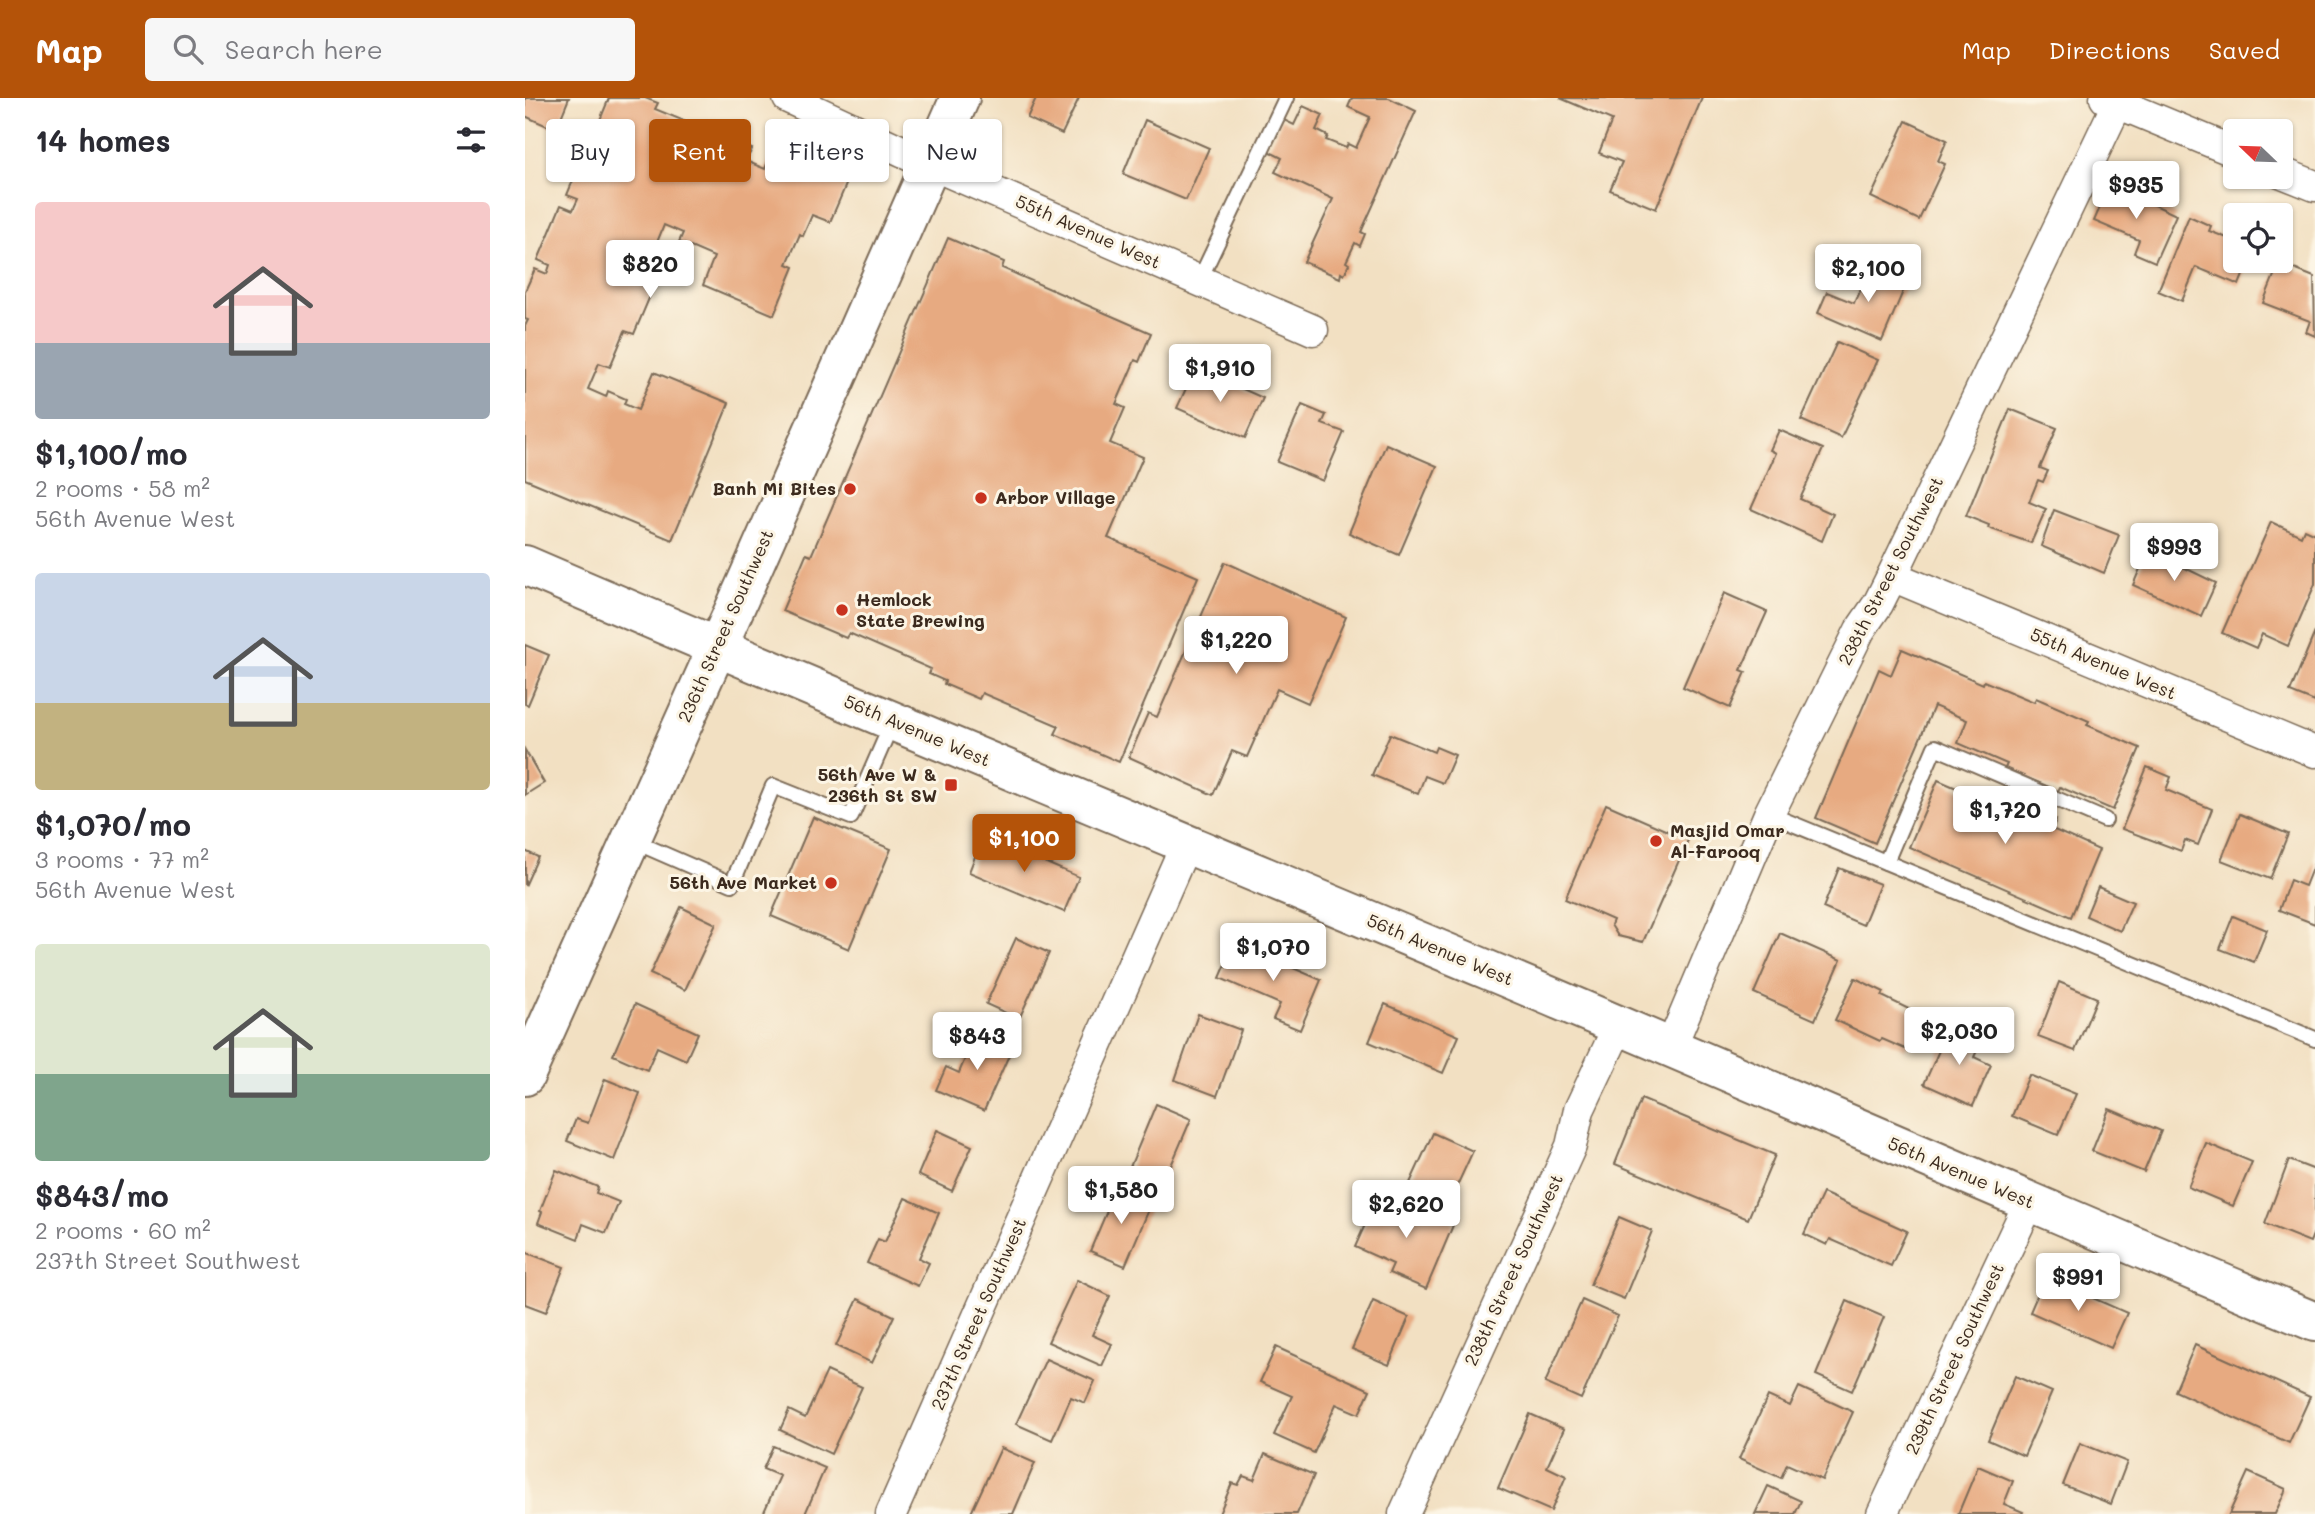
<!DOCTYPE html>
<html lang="en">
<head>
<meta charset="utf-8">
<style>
	body { margin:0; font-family:Mali,sans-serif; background:#f7f7f7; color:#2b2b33; height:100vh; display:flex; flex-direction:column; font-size:26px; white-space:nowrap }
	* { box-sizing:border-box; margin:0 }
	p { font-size:23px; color:#7c7c81 }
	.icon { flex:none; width:38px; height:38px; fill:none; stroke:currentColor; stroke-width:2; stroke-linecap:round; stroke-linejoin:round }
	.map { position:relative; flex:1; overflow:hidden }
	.drawer { display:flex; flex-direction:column; background:#fff; width:525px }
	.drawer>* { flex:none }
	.top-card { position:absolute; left:21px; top:21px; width:665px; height:63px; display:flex; gap:14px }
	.needle { width:46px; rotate:293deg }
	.fabs { position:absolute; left:1698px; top:21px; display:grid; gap:14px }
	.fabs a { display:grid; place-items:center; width:70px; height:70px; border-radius:7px; background:#fff; box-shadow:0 2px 5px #0004; font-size:35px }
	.price { position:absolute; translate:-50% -60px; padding:0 16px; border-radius:7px; background:#fff; color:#222; font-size:23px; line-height:46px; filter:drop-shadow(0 2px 4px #0008) }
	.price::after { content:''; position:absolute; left:50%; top:42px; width:21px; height:16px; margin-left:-10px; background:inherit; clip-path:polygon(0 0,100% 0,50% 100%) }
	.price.current { background:#b45309; color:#fff }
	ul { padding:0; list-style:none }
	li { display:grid; align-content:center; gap:14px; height:371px; padding:0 35px }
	li span { display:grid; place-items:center; height:217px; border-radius:7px; color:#555 }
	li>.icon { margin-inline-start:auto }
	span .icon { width:126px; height:126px; fill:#fffc; stroke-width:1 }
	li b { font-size:30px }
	h2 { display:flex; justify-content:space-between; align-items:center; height:84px; padding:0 35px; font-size:30px }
	.chip { padding:0 24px; border-radius:7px; background:#fff; box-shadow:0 2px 5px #0004; font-size:24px; line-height:63px }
	.chip.current { background:#b45309; color:#fff }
	header { display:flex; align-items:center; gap:42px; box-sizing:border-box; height:98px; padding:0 35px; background:#b45309; color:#fff }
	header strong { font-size:33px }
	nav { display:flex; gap:38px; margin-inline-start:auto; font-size:24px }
	.search { width:490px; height:63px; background:#f7f7f7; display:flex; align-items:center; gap:18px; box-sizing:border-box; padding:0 24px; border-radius:7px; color:#7c7c81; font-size:26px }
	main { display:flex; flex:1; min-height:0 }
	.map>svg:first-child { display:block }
	.building { fill:#e7aa81 }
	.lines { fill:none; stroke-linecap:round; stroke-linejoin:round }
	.service-casing { stroke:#7b6a57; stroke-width:18 }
	.minor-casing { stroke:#7b6a57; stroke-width:33 }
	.secondary-casing { stroke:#7b6a57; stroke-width:42 }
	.service { stroke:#fff; stroke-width:14 }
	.minor { stroke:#fff; stroke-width:30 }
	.secondary { stroke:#fff; stroke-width:38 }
	.poi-dot { fill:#c8321e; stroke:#fcf5e5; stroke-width:2.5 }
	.labels { text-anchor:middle; stroke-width:6; stroke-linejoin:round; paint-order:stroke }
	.street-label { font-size:18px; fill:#3b2a1e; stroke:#fcf5e5 }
	.poi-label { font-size:18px; font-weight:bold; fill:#3b2a1e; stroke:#fcf5e5; text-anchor:end }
</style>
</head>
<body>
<header>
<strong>Map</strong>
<div class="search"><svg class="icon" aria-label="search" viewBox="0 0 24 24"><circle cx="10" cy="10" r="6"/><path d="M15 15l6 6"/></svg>Search here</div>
<nav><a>Map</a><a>Directions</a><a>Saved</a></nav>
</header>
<main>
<section class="drawer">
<h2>14 homes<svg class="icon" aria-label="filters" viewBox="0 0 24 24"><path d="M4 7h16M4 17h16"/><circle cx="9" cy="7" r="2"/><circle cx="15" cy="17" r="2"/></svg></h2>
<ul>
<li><span style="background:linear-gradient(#f6c9c9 65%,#9aa5b1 0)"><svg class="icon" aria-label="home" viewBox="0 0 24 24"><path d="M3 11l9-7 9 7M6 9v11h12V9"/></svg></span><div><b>$1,100/mo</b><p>2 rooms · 58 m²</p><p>56th Avenue West</p></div></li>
<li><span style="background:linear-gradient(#c9d6e8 60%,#c2b280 0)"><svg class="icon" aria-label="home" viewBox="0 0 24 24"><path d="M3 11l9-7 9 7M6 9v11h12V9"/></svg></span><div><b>$1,070/mo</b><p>3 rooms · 77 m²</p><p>56th Avenue West</p></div></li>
<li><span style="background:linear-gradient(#dfe7d0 60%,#7fa58c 0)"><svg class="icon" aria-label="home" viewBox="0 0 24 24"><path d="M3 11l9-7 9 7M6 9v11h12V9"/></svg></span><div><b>$843/mo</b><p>2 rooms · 60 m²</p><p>237th Street Southwest</p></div></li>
</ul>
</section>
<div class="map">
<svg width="1790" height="1416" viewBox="0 0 1790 1416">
	<rect width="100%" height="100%" fill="#fcf5e5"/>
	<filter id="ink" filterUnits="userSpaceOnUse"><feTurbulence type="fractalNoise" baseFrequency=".0143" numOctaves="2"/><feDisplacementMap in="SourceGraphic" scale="14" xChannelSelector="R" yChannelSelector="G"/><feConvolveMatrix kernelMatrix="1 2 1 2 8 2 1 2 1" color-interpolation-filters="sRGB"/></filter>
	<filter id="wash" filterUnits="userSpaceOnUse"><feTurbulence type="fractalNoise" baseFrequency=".00686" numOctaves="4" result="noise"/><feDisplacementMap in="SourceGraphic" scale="28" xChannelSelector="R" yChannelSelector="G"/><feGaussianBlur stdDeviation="1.57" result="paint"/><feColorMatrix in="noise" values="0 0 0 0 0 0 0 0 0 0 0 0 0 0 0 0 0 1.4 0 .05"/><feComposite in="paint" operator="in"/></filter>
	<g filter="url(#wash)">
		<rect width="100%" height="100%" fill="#f2e0c2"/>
		<g id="blocks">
			<!-- building -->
			<g class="building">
				<polygon points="0,0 44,0 31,32 0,18"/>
				<polygon points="84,0 120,0 133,5 130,11 169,27 165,39 178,45 183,33 227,51 221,63 240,71 254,37 278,47 275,54 326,75 305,124 287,117 278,138 275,136 262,166 269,169 249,217 178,187 189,159 154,144 158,135 139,127 126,159 130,161 124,175 133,179 109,236 100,233 85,269 74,265 63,291 81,299 83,293 101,301 99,306 113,312 129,274 204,305 147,442 0,381 0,228 3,222 0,221 0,193 10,171 22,176 25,167 13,162 36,107 48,112 53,101 42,97 61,51 72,55 75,48 66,44"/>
				<polygon points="511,0 554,0 537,36 502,20"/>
				<polygon points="827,0 864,0 891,13 836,134 840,136 835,148 830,145 821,164 824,166 819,177 816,175 815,180 779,164 808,101 750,74 757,60 743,53 757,21 769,27 778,8 798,17 791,32 803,38 801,42 821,50 823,46 831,50 845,19 823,9"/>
				<polygon points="1035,0 1177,0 1131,111 1085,92 1097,64 1074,55 1087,22"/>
				<polygon points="620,22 684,50 661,102 598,76"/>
				<polygon points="1381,23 1422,42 1413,63 1420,66 1394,122 1346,99"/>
				<polygon points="1585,86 1651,117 1630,164 1609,155 1614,142 1569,123"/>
				<polygon points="1664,118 1686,128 1684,133 1710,143 1710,163 1724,163 1714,187 1671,169 1657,203 1633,193"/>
				<polygon points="423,140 479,164 477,170 626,235 614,264 610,262 591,306 600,310 585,345 618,359 583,440 673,479 594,664 530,636 534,628 457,595 454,601 419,586 420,583 404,576 406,571 324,535 321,540 257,513 281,456 286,458"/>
				<polygon points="1754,165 1789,179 1790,238 1781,234 1785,223 1738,205"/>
				<polygon points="1345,168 1382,184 1357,243 1293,215 1302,194 1329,205"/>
				<polygon points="1312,244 1353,262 1316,340 1276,322"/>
				<polygon points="669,273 689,282 691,279 738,300 720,340 652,310"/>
				<polygon points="777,307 801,317 797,326 819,334 798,383 752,364"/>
				<polygon points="1485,311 1532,330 1515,370 1523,373 1518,384 1513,382 1504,404 1521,411 1506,445 1463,430 1464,427 1441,418"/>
				<polygon points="1254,332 1298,351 1275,401 1308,416 1297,443 1226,411 1251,355 1245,352"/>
				<polygon points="861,346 912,368 874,457 824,435"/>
				<polygon points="1529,412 1594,437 1579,475 1516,448"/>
				<polygon points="1746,424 1776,438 1779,431 1790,436 1790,486 1763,548 1737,536 1731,550 1697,535"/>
				<polygon points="1623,452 1691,485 1676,518 1608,487"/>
				<polygon points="700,464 821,519 783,605 752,591 722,659 707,653 688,697 604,659 623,615 632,619"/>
				<polygon points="1199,495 1242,514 1216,572 1221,574 1205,610 1158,589"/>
				<polygon points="1790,534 1790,604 1765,594"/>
				<polygon points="0,547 24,557 3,607 0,606"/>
				<polygon points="1377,551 1458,586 1459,583 1509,604 1511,600 1564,623 1562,627 1615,650 1588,712 1535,689 1533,693 1480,670 1482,666 1433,645 1442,622 1409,608 1350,745 1291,720 1354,571 1366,577"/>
				<polygon points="865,636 909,654 911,649 930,657 918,685 900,678 893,696 847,677"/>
				<polygon points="0,652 19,685 0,697"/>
				<polygon points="1622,669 1646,679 1641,692 1687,711 1673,747 1660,742 1656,753 1597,731"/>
				<polygon points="1413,682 1459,702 1462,693 1531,722 1527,731 1574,752 1546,819 1384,749"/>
				<polygon points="1081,706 1163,742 1118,844 1093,838 1086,827 1088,822 1040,801"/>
				<polygon points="1715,716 1763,736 1745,781 1696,762"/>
				<polygon points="288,719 366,751 324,851 246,818"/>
				<polygon points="458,738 554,779 539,814 444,774"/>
				<polygon points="0,753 13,759 0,788"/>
				<polygon points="1790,763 1790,826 1754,812 1765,782 1780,788"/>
				<polygon points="1314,770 1355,786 1338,827 1298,810"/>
				<polygon points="1573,789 1608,804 1595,833 1561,818"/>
				<polygon points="156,809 191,826 160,892 125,876"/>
				<polygon points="1708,818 1742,832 1729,864 1695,851"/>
				<polygon points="1255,835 1316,862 1290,922 1229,895"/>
				<polygon points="491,840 524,855 494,921 461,906"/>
				<polygon points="710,845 796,882 775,932 748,921 755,906 695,880"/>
				<polygon points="1330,880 1359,894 1357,898 1396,917 1380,951 1357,941 1355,943 1310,922"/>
				<polygon points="1534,884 1572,900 1550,953 1513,939"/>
				<polygon points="110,906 173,935 161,962 132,949 122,972 88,957"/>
				<polygon points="860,906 934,938 918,975 844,944"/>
				<polygon points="673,916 716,932 692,998 650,982"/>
				<polygon points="1425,928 1457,942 1449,959 1466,967 1448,1008 1399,986"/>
				<polygon points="452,932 488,948 459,1013 411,992 421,969 434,975"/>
				<polygon points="1504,977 1551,996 1533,1037 1487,1018"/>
				<polygon points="80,981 115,995 89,1062 42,1043 51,1021 63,1025"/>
				<polygon points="1116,1001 1250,1057 1223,1121 1090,1066"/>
				<polygon points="631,1006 666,1021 639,1084 605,1069"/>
				<polygon points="1584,1011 1636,1033 1619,1074 1567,1053"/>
				<polygon points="412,1032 447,1048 427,1093 393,1077"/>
				<polygon points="908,1035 948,1053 925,1103 885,1085"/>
				<polygon points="1681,1045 1727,1064 1708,1108 1663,1089"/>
				<polygon points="1764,1062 1790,1072 1790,1132 1785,1144 1740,1126"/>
				<polygon points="31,1072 73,1089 71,1095 94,1104 81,1135 58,1126 53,1141 13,1125 17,1114 15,1113"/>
				<polygon points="593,1087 628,1102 600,1168 565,1153"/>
				<polygon points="1298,1095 1382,1133 1366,1168 1305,1141 1302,1147 1279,1136"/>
				<polygon points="864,1097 929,1125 901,1191 864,1175 868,1166 830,1149 847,1111 856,1115"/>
				<polygon points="380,1100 414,1115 394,1160 404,1165 393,1188 342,1165 353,1141 360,1144"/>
				<polygon points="1094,1119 1127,1133 1099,1201 1065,1187"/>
				<polygon points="0,1154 39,1169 21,1214 0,1206"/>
				<polygon points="1520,1179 1602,1215 1586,1250 1505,1214"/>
				<polygon points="552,1182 585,1198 567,1237 587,1246 577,1268 523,1244"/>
				<polygon points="333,1201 369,1218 347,1265 311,1248"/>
				<polygon points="1057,1202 1093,1218 1056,1301 1020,1285"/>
				<polygon points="848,1203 884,1219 864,1267 827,1251"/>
				<polygon points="1322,1203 1359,1219 1327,1293 1291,1277"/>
				<polygon points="1670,1247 1785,1299 1764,1345 1650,1293"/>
				<polygon points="751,1249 845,1292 834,1316 811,1306 789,1355 749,1337 767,1298 735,1284"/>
				<polygon points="521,1261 570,1283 560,1305 546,1299 527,1342 491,1326"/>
				<polygon points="302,1273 337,1289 306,1356 255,1332 264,1312 280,1320"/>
				<polygon points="1490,1278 1527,1294 1499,1358 1463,1342"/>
				<polygon points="1274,1289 1328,1314 1297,1382 1262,1366 1256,1380 1214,1361 1243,1298 1265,1308"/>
				<polygon points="1005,1316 1039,1331 1022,1369 1041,1378 1026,1413 973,1390"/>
				<polygon points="1555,1345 1602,1364 1586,1406 1538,1387"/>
				<polygon points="248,1348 300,1370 280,1416 238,1416 255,1378 238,1371"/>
				<polygon points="476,1350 510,1365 488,1416 449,1416 446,1415"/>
				<polygon points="740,1356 789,1377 772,1416 694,1416 707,1385 713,1387 718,1378 729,1382"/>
				<polygon points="1453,1368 1488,1383 1479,1406 1498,1414 1497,1416 1433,1416"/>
				<polygon points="1723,1374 1761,1391 1750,1416 1704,1416"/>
				<polygon points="1243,1388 1276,1403 1270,1416 1230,1416"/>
			</g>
		</g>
	</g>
	<g filter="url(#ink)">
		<use href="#blocks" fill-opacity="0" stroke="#7b6a57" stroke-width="2"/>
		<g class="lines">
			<defs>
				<g id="service">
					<polyline points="674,183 761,0"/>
					<polyline points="1244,716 1790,941"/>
					<polyline points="106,742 207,786 248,688 326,719 367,625"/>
					<polyline points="1361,764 1410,649 1580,722"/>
				</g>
				<g id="minor">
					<polyline points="263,0 405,66 788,232"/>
					<polyline points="1580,0 1710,54"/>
					<polyline points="1755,74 1790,88"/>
					<polyline points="1367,478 1790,654"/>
					<polyline points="1146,949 1244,716 1335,532 1353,506 1367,478 1595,0"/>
					<polyline points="366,1416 661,746"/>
					<polyline points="879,1416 1046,1048 1054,1012 1094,927"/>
					<polyline points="1357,1416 1504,1105"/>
				</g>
				<g id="secondary">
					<path d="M0,467C320,605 642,737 963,872C1239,988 1513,1109 1790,1224"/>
					<polyline points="0,978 218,492 435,0"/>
				</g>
			</defs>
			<!-- service casing -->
			<use href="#service" class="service-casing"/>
			<!-- minor casing -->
			<use href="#minor" class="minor-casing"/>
			<!-- secondary casing -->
			<use href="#secondary" class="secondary-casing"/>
			<!-- service -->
			<use href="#service" class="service"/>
			<!-- minor -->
			<use href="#minor" class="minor"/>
			<!-- secondary -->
			<use href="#secondary" class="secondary"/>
		</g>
	</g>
	<!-- markers -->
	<g class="poi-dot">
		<circle cx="325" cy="391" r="7"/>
		<circle cx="456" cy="400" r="7"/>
		<circle cx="317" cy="512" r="7"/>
		<rect x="419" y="680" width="14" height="14" rx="3.5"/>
		<circle cx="1131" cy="743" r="7"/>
		<circle cx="306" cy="785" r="7"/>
	</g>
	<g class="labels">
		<!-- street labels -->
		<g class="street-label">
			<text transform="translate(563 134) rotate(24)" y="6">55th Avenue West</text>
			<text transform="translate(1366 473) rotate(-63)" y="6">238th Street Southwest</text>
			<text transform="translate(201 528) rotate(-66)" y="6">236th Street Southwest</text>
			<text transform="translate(1578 566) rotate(23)" y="6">55th Avenue West</text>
			<text transform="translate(392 633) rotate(23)" y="6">56th Avenue West</text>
			<text transform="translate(915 852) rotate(23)" y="6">56th Avenue West</text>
			<text transform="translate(1436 1075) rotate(23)" y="6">56th Avenue West</text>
			<text transform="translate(989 1172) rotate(-65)" y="6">238th Street Southwest</text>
			<text transform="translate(454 1216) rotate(-66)" y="6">237th Street Southwest</text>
			<text transform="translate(1430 1261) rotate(-65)" y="6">239th Street Southwest</text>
		</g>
		<!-- poi labels -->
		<g class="poi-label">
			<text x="311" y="397">Banh Mi Bites</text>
			<text x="470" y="406" text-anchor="start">Arbor Village</text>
			<text x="331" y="508" text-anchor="start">Hemlock<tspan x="331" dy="21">State Brewing</tspan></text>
			<text x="412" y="683">56th Ave W &amp;<tspan x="412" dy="21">236th St SW</tspan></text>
			<text x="1145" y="739" text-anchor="start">Masjid Omar<tspan x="1145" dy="21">Al-Farooq</tspan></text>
			<text x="292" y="791">56th Ave Market</text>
		</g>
	</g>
</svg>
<div class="fabs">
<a><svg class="needle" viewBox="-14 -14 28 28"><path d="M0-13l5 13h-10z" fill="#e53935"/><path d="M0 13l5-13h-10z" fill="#7c7c81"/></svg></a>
<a><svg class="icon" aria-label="locate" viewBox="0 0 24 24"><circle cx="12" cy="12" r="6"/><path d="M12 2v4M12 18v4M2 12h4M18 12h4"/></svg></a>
</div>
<b class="price" style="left:1611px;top:123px">$935</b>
<b class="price" style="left:125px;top:202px">$820</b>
<b class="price" style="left:1343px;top:206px">$2,100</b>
<b class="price" style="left:695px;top:306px">$1,910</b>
<b class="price" style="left:1649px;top:485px">$993</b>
<b class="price" style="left:711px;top:578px">$1,220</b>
<b class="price" style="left:1480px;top:748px">$1,720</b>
<b class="price current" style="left:499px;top:776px">$1,100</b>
<b class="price" style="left:748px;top:885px">$1,070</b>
<b class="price" style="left:1434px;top:969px">$2,030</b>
<b class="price" style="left:452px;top:974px">$843</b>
<b class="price" style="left:596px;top:1128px">$1,580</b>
<b class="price" style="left:881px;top:1142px">$2,620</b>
<b class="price" style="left:1553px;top:1215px">$991</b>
<div class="top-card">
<a class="chip">Buy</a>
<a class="chip current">Rent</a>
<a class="chip">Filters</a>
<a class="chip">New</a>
</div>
</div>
</main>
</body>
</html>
